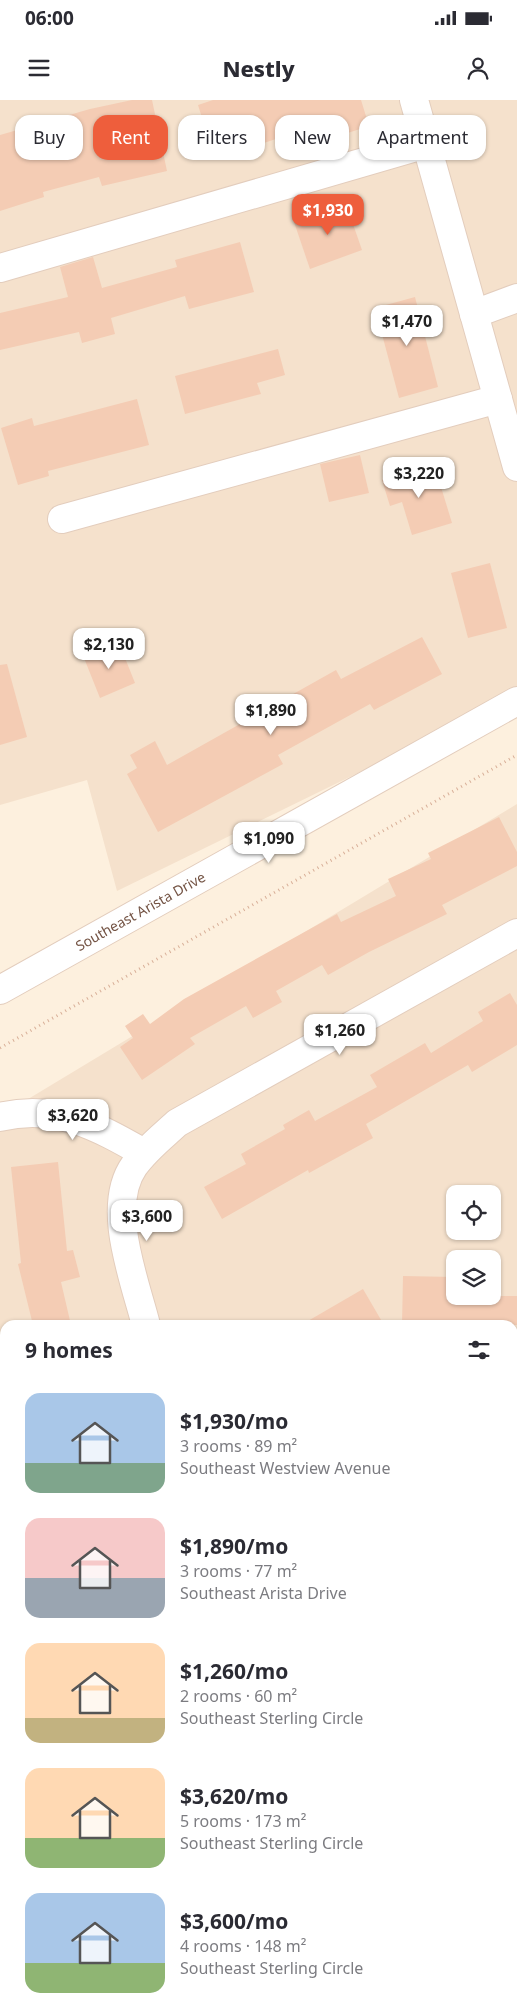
<!DOCTYPE html>
<html lang="en">
<head>
<meta charset="utf-8">
<style>
	body { margin:0; font-family:"Noto Sans",sans-serif; background:#f2f2f3; color:#2b2b33; height:100vh; display:flex; flex-direction:column; font-size:19px; white-space:nowrap }
	* { box-sizing:border-box; margin:0 }
	p { font-size:16px; color:#7c7c81 }
	.icon { flex:none; width:28px; height:28px; fill:none; stroke:currentColor; stroke-width:2; stroke-linecap:round; stroke-linejoin:round }
	.map { position:relative; flex:1; overflow:hidden }
	.drawer { position:absolute; left:0px; top:1220px; width:518px; height:695px; display:flex; flex-direction:column; background:#fff; border-radius:15px 15px 0 0; box-shadow:0 1px 4px #0004 }
	.drawer>* { flex:none }
	.top-card { position:absolute; left:15px; top:15px; width:488px; height:45px; display:flex; gap:10px }
	.tools { position:absolute; left:446px; top:1085px; display:grid; gap:10px }
	.tools a { display:grid; place-items:center; width:55px; height:55px; border-radius:10px; background:#fff; box-shadow:0 1px 4px #0004; font-size:25px }
	.price { position:absolute; translate:-50% -42px; padding:0 11px; border-radius:10px; background:#fff; color:#222; font-size:16px; line-height:32px; filter:drop-shadow(0 1px 2px #0008) }
	.price::after { content:''; position:absolute; left:50%; top:30px; width:15px; height:11px; margin-left:-8px; background:inherit; clip-path:polygon(0 0,100% 0,50% 100%) }
	.price.on { background:#ee5e3c; color:#fff }
	ul { padding:0; list-style:none }
	li { display:flex; align-items:center; gap:15px; height:125px; padding:0 25px }
	li span { display:grid; place-items:center; flex:none; width:140px; height:100px; border-radius:15px; color:#555 }
	li>.icon { margin-inline-start:auto }
	span .icon { width:60px; height:60px; fill:#fffc; stroke-width:1 }
	li b { font-size:21px }
	h2 { display:flex; justify-content:space-between; align-items:center; height:60px; padding:0 25px; font-size:21px }
	.tag { padding:0 18px; border-radius:15px; background:#fff; box-shadow:0 1px 4px #0004; font-size:18px; line-height:45px }
	.tag.on { background:#ee5e3c; color:#fff }
	.status { display:flex; justify-content:space-between; align-items:center; height:35px; padding:0 25px; background:#fff; direction:ltr }
	.status svg { height:14px; fill:currentColor }
	header { display:flex; justify-content:space-between; align-items:center; height:65px; padding:0 25px; background:#fff; font-size:22px; font-weight:800 }
	.map>svg:first-child { display:block }
	.residential { fill:#f5e1cc; fill-rule:evenodd }
	.building { fill:#f4ccb4 }
	.lines { fill:none; stroke-linecap:round; stroke-linejoin:round }
	.minor-casing { stroke:#e3cdbd; stroke-width:30 }
	.path { stroke:#d8af98; stroke-width:3; stroke-dasharray:1 4; stroke-linecap:butt }
	.minor { stroke:#fff; stroke-width:28 }
	.labels { text-anchor:middle; stroke-width:4; stroke-linejoin:round; paint-order:stroke }
	.street-label { font-size:14px; fill:#745445; stroke:#fff4e5 }
</style>
</head>
<body>
<div class="status"><b>06:00</b><svg viewBox="0 0 49 12"><path d="M0 12V9h3v3zM5 12V6h3v6zM10 12V3h3v9zM15 12V0h3v12zM26 1h20v11H26zM47 4h2v5h-2z"/></svg></div>
<header><svg class="icon" aria-label="menu" viewBox="0 0 24 24"><path d="M4 6h16M4 12h16M4 18h16"/></svg>Nestly<svg class="icon" aria-label="person" viewBox="0 0 24 24"><circle cx="12" cy="8" r="4"/><path d="M4 21q1-7 8-7t8 7"/></svg></header>
<div class="map">
<svg width="517" height="1915" viewBox="0 0 517 1915">
	<rect width="100%" height="100%" fill="#fdf0de"/>
	<!-- residential -->
	<g class="residential">
		<polygon points="0,0 517,0 517,595 117,791 87,680 0,705"/>
		<path d="M517,704V1549L513,1552L512,1225H5V1910H512L513,1559L517,1580V1915H0V1016ZM455,1094H492V1131H455ZM455,1159H492V1196H455Z"/>
	</g>
	<!-- building -->
	<g class="building">
		<polygon points="132,0 152,0 167,71 102,86 99,77 43,92 44,97 0,111 0,35 90,9"/>
		<polygon points="213,0 361,0 369,26 302,48 297,32 215,59 198,5"/>
		<polygon points="346,104 362,150 310,169 294,122"/>
		<polygon points="240,142 254,192 189,209 185,196 111,218 115,234 82,243 79,232 0,250 0,213 68,197 60,167 93,157 102,188 177,167 175,160"/>
		<polygon points="415,197 438,287 399,298 375,208"/>
		<polygon points="278,249 285,275 257,283 261,294 185,314 175,276"/>
		<polygon points="137,299 149,345 48,371 49,376 18,385 1,328 32,318 34,326"/>
		<polygon points="360,355 369,393 329,402 320,364"/>
		<polygon points="434,364 452,423 412,435 402,402 390,406 382,380"/>
		<polygon points="490,463 507,528 468,538 451,473"/>
		<polygon points="422,537 442,574 374,610 370,604 278,655 283,664 158,732 127,674 137,668 130,655 155,641 167,665 336,570 341,579"/>
		<polygon points="119,543 135,583 100,598 84,558"/>
		<polygon points="7,564 27,637 0,645 0,565"/>
		<polygon points="499,717 517,752 517,766 442,805 447,814 369,852 328,875 322,865 276,891 282,902 253,918 246,906 190,938 195,944 142,980 120,947 133,938 125,926 143,914 150,924 184,899 337,814 341,822 396,796 388,779 431,759 428,753"/>
		<polygon points="510,893 517,905 517,945 472,972 468,965 366,1024 373,1038 309,1073 308,1070 222,1119 204,1087 246,1064 241,1054 285,1029 283,1025 309,1010 315,1021 377,987 370,975 425,943 431,953 483,921 478,912"/>
		<polygon points="58,1062 67,1151 73,1150 80,1177 61,1182 71,1225 33,1225 18,1164 21,1163 11,1067"/>
		<polygon points="403,1176 455,1177 455,1196 517,1196 517,1225 402,1225"/>
		<polygon points="363,1189 384,1225 301,1225"/>
	</g>
	<g class="lines">
		<defs>
			<g id="minor">
				<polyline points="414,0 517,367"/>
				<polyline points="0,168 426,44"/>
				<polyline points="474,214 517,198"/>
				<polyline points="62,419 498,299"/>
				<path id="s1" d="M0,890L517,601"/>
				<path d="M0,1017C56,1003 98,1027 144,1053"/>
				<path d="M146,1225C135,1181 105,1107 134,1066C146,1049 163,1036 177,1023L517,833"/>
				<polyline points="512,1305 517,1306"/>
				<polyline points="343,1910 344,1915"/>
			</g>
		</defs>
		<!-- minor casing -->
		<use href="#minor" class="minor-casing"/>
		<!-- path -->
		<polyline class="path" points="0,948 517,655"/>
		<!-- minor -->
		<use href="#minor" class="minor"/>
	</g>
	<g class="labels">
		<!-- street labels -->
		<g class="street-label">
			<text dy="5" stroke="none"><textPath href="#s1" startOffset="161">Southeast Arista Drive</textPath></text>
		</g>
	</g>
</svg>
<div class="tools">
<a><svg class="icon" aria-label="locate" viewBox="0 0 24 24"><circle cx="12" cy="12" r="6"/><path d="M12 2v4M12 18v4M2 12h4M18 12h4"/></svg></a>
<a><svg class="icon" aria-label="layers" viewBox="0 0 24 24"><path d="M12 4l9 5-9 5-9-5zM3 14l9 5 9-5"/></svg></a>
</div>
<b class="price on" style="left:328px;top:136px">$1,930</b>
<b class="price" style="left:407px;top:247px">$1,470</b>
<b class="price" style="left:419px;top:399px">$3,220</b>
<b class="price" style="left:109px;top:570px">$2,130</b>
<b class="price" style="left:271px;top:636px">$1,890</b>
<b class="price" style="left:269px;top:764px">$1,090</b>
<b class="price" style="left:340px;top:956px">$1,260</b>
<b class="price" style="left:73px;top:1041px">$3,620</b>
<b class="price" style="left:147px;top:1142px">$3,600</b>
<div class="top-card">
<a class="tag">Buy</a>
<a class="tag on">Rent</a>
<a class="tag">Filters</a>
<a class="tag">New</a>
<a class="tag">Apartment</a>
</div>
<section class="drawer">
<h2>9 homes<svg class="icon" aria-label="filters" viewBox="0 0 24 24"><path d="M4 7h16M4 17h16"/><circle cx="9" cy="7" r="2"/><circle cx="15" cy="17" r="2"/></svg></h2>
<ul>
<li><span style="background:linear-gradient(#a9c7e8 70%,#7fa58c 0)"><svg class="icon" aria-label="home" viewBox="0 0 24 24"><path d="M3 11l9-7 9 7M6 9v11h12V9"/></svg></span><div><b>$1,930/mo</b><p>3 rooms · 89 m²</p><p>Southeast Westview Avenue</p></div></li>
<li><span style="background:linear-gradient(#f6c9c9 60%,#9aa5b1 0)"><svg class="icon" aria-label="home" viewBox="0 0 24 24"><path d="M3 11l9-7 9 7M6 9v11h12V9"/></svg></span><div><b>$1,890/mo</b><p>3 rooms · 77 m²</p><p>Southeast Arista Drive</p></div></li>
<li><span style="background:linear-gradient(#ffd9b3 75%,#c2b280 0)"><svg class="icon" aria-label="home" viewBox="0 0 24 24"><path d="M3 11l9-7 9 7M6 9v11h12V9"/></svg></span><div><b>$1,260/mo</b><p>2 rooms · 60 m²</p><p>Southeast Sterling Circle</p></div></li>
<li><span style="background:linear-gradient(#ffd9b3 70%,#8fb573 0)"><svg class="icon" aria-label="home" viewBox="0 0 24 24"><path d="M3 11l9-7 9 7M6 9v11h12V9"/></svg></span><div><b>$3,620/mo</b><p>5 rooms · 173 m²</p><p>Southeast Sterling Circle</p></div></li>
<li><span style="background:linear-gradient(#a9c7e8 70%,#8fb573 0)"><svg class="icon" aria-label="home" viewBox="0 0 24 24"><path d="M3 11l9-7 9 7M6 9v11h12V9"/></svg></span><div><b>$3,600/mo</b><p>4 rooms · 148 m²</p><p>Southeast Sterling Circle</p></div></li>
</ul>
</section>
</div>
</body>
</html>
